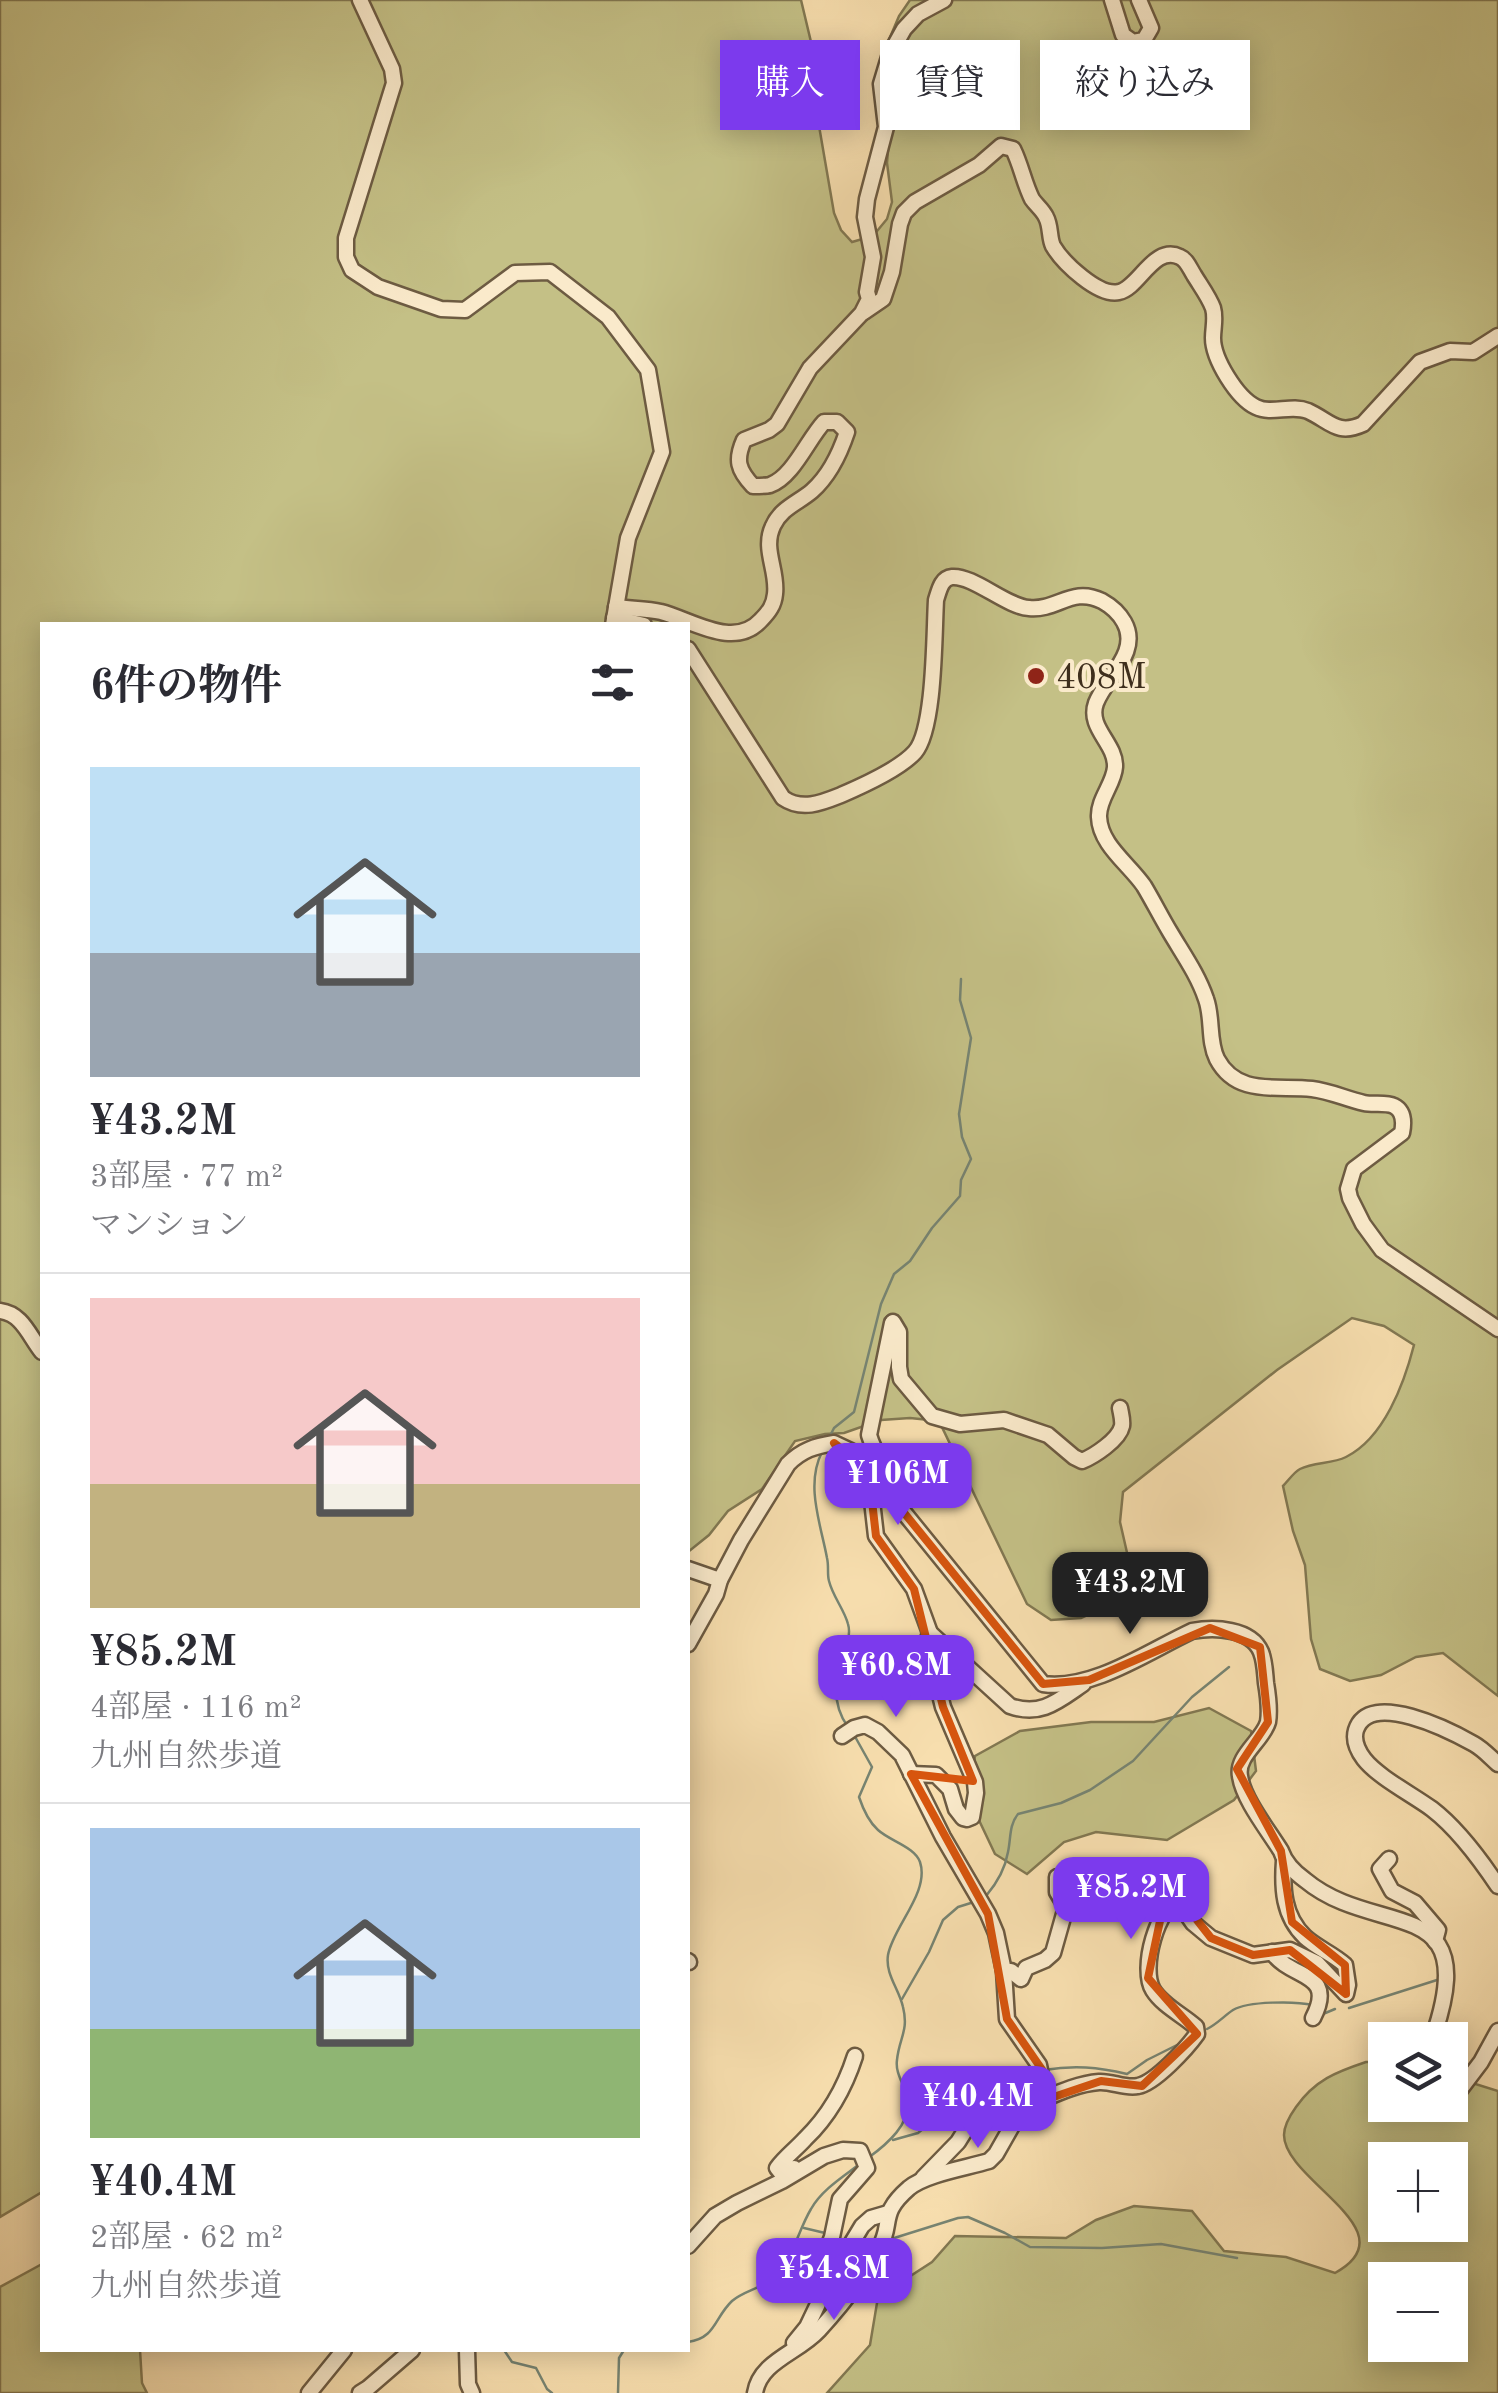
<!DOCTYPE html>
<html lang="ja">
<head>
<meta charset="utf-8">
<style>
	body { margin:0; font-family:"Old Standard TT","Noto Serif JP",serif; background:#f7f7f7; color:#2b2b33; height:100vh; display:flex; flex-direction:column; font-size:38px; white-space:nowrap }
	* { box-sizing:border-box; margin:0 }
	p { font-size:32px; color:#7c7c81 }
	.icon { flex:none; width:55px; height:55px; fill:none; stroke:currentColor; stroke-width:2; stroke-linecap:round; stroke-linejoin:round }
	.map { position:relative; flex:1; overflow:hidden }
	.panel { position:absolute; left:40px; top:622px; width:650px; height:1730px; display:flex; flex-direction:column; background:#fff; border-radius:0px; box-shadow:0 5px 25px #0003 }
	.panel>* { flex:none }
	.top-card { position:absolute; left:720px; top:40px; width:628px; height:90px; display:flex; gap:20px }
	.buttons { position:absolute; left:1368px; top:2022px; display:grid; gap:20px }
	.buttons a { display:grid; place-items:center; width:100px; height:100px; border-radius:0px; background:#fff; box-shadow:0 5px 25px #0003; font-size:50px }
	.price { position:absolute; translate:-50% -85px; padding:0 22px; border-radius:20px; background:#7c3aed; color:#fff; font-size:32px; line-height:65px; filter:drop-shadow(0 2px 5px #0008) }
	.price::after { content:''; position:absolute; left:50%; top:60px; width:30px; height:22px; margin-left:-15px; background:inherit; clip-path:polygon(0 0,100% 0,50% 100%) }
	.price.current { background:#222; color:#fff }
	ul { padding:0; list-style:none }
	li { display:grid; align-content:center; gap:20px; height:530px; padding:0 50px }
	li+li { border-top:2px solid #e1e1e2 }
	li span { display:grid; place-items:center; height:310px; border-radius:0px; color:#555 }
	li>.icon { margin-inline-start:auto }
	span .icon { width:180px; height:180px; fill:#fffc; stroke-width:1 }
	li b { font-size:42px }
	h2 { display:flex; justify-content:space-between; align-items:center; height:120px; padding:0 50px; font-size:42px }
	.pill { padding:0 35px; border-radius:0px; background:#fff; box-shadow:0 5px 25px #0003; font-size:35px; line-height:90px }
	.pill.current { background:#7c3aed; color:#fff }
	.map>svg:first-child { display:block }
	.green { fill:#c4c086; stroke:#827852; stroke-width:2.5; fill-rule:evenodd }
	.lines { fill:none; stroke-linecap:round; stroke-linejoin:round }
	.stream { stroke:#778472; stroke-width:2.5 }
	.minor-casing { stroke:#6d5b42; stroke-width:19 }
	.minor { stroke:#faeacb; stroke-width:14 }
	.marked { fill:none; stroke:#d7550e; stroke-width:8; stroke-linejoin:round }
	.poi-dot { fill:#8f2418; stroke:#faeacb; stroke-width:4 }
	.labels { text-anchor:middle; stroke-width:8; stroke-linejoin:round; paint-order:stroke }
	.poi-label { font-size:35px; fill:#3f2f1d; stroke:#faeacb; text-anchor:start }
</style>
</head>
<body>
<div class="map">
<svg width="1498" height="2393" viewBox="0 0 1498 2393">
	<rect width="100%" height="100%" fill="#f8dfaf"/>
	<filter id="stains"><feTurbulence type="fractalNoise" baseFrequency=".002" numOctaves="4"/><feColorMatrix values="0 0 0 0 .2 0 0 0 0 .09 0 0 0 0 .02 0 0 0 .5 -.17"/></filter>
	<radialGradient id="worn" r=".72"><stop offset=".6" stop-color="#630" stop-opacity="0"/><stop offset="1" stop-color="#630" stop-opacity=".3"/></radialGradient>
	<!-- green -->
	<g class="green">
		<path d="M0,0H801L811,42L813,91L834,213L841,230L852,242L873,236L887,219L892,202L887,163L892,104L884,64L888,42L899,16L910,0H1498V1696L1443,1653L1416,1657L1381,1675L1350,1681L1320,1669L1311,1639L1305,1565L1293,1531L1283,1486C1288,1481 1294,1472 1300,1469C1314,1462 1332,1464 1346,1457C1384,1438 1404,1384 1414,1345L1384,1326L1352,1318L1277,1370L1123,1492L1120,1522L1131,1570L1116,1602L1081,1618L1051,1620L1027,1604L939,1421L910,1418L881,1420L844,1433L825,1434L795,1441L762,1489L728,1511L709,1535L688,1552V625H42V2192L0,2217Z"/>
		<polygon points="1209,1708 1251,1731 1256,1771 1234,1800 1167,1840 1096,1832 1064,1842 1027,1874 995,1854 968,1797 975,1756 1020,1731 1091,1722 1154,1722"/>
		<path d="M1366,2062H1385V2105H1450V2076L1498,2091V2393H827L870,2345L878,2297L932,2262L955,2236L1066,2238L1096,2220L1134,2206L1192,2211L1224,2251L1286,2257L1335,2273C1412,2231 1284,2181 1284,2135C1284,2125 1291,2114 1296,2107C1315,2080 1336,2072 1366,2062ZM1385,2160H1450V2225H1385ZM1385,2280H1450V2345H1385Z"/>
		<polygon points="42,2264 42,2350 140,2350 142,2383 147,2393 0,2393 0,2287"/>
	</g>
	<g class="lines">
		<!-- stream -->
		<g class="stream">
			<polyline points="830,1436 834,1428 854,1412 881,1304 894,1274 910,1261 932,1228 960,1196 961,1180 971,1159 962,1137 959,1114 971,1038 960,1000 961,979"/>
			<path d="M822,1452C805,1485 821,1525 827,1558C829,1566 827,1574 829,1581C833,1597 844,1609 848,1624C851,1634 847,1644 843,1653C834,1678 832,1705 848,1727"/>
			<path d="M853,1733L872,1767L859,1797C863,1809 869,1822 878,1830C890,1841 915,1847 920,1862C930,1892 893,1927 888,1955C885,1974 899,1989 903,2007C909,2031 899,2038 897,2060C895,2073 904,2084 907,2097C913,2123 886,2145 868,2158"/>
			<path d="M986,1896C997,1883 1005,1870 1008,1852C1011,1838 1009,1825 1018,1814L1061,1803L1090,1790L1133,1761L1192,1697L1229,1667"/>
			<polyline points="902,1999 929,1952 943,1920 958,1907 974,1902"/>
			<polyline points="1349,2008 1437,1980"/>
			<polyline points="1323,2014 1335,2009"/>
			<path d="M1207,2029C1217,2024 1224,2016 1233,2010C1248,2001 1295,2001 1313,2005"/>
			<path d="M1044,2070C1074,2065 1098,2067 1127,2074L1147,2060L1181,2043"/>
			<polyline points="977,2087 1037,2072"/>
			<polyline points="893,2140 918,2133 965,2094"/>
			<polyline points="804,2228 825,2233"/>
			<polyline points="891,2239 958,2218 968,2217 1005,2233 1030,2247 1102,2248 1161,2244 1237,2258"/>
			<polyline points="853,2249 863,2254 875,2244"/>
			<path d="M688,2342C716,2338 714,2318 732,2301C746,2289 767,2288 779,2272C794,2254 799,2229 811,2209C821,2191 841,2178 857,2166"/>
			<polyline points="504,2350 512,2362 536,2368 547,2389 552,2393"/>
			<polyline points="618,2393 619,2358 624,2350"/>
		</g>
		<defs>
			<g id="minor">
				<polyline points="360,0 392,69 394,83 346,238 346,257 352,270 378,287 441,309 465,310 515,273 550,272 608,317 648,370 662,452 628,538 613,625"/>
				<polyline points="1112,0 1123,35 1133,42 1144,40 1151,28 1139,0"/>
				<path d="M864,312L883,299L892,272L900,224L904,213L915,202L979,165L1001,146L1013,149C1021,165 1024,183 1032,199C1036,205 1043,210 1046,217C1051,226 1049,238 1053,246C1063,263 1099,297 1119,292C1139,288 1154,244 1180,257C1187,260 1190,269 1194,275C1200,285 1209,297 1213,308C1216,318 1213,328 1213,338C1213,359 1237,398 1256,407C1272,415 1291,404 1308,411C1330,421 1337,436 1363,424L1420,362L1450,351L1473,352L1498,336"/>
				<path d="M616,607C630,609 647,609 661,612C692,620 734,650 761,620C769,612 774,605 775,594C778,570 762,549 773,526C781,508 798,503 812,491C829,476 840,453 847,432L837,422H824C808,439 793,477 770,485C766,486 757,486 753,486C738,470 735,460 744,440L769,430L777,424L810,368L862,313L869,299L867,292L873,257L865,217L867,199L886,127L881,84L890,54L904,29L918,14L944,0"/>
				<polyline points="614,618 644,625"/>
				<path d="M688,649L783,798C802,811 821,803 841,795C862,786 900,769 915,752C935,729 934,634 936,600C939,591 941,578 952,577C973,575 1007,607 1029,608C1057,611 1072,586 1102,601C1111,606 1119,613 1124,622C1141,652 1106,677 1096,703C1087,728 1116,743 1115,767C1114,784 1098,799 1099,817C1100,845 1129,864 1144,886C1153,901 1161,917 1170,932C1183,954 1198,975 1206,999C1213,1018 1208,1041 1217,1059C1237,1097 1278,1085 1312,1089C1330,1091 1346,1099 1364,1103C1373,1105 1386,1102 1394,1106C1404,1111 1404,1123 1402,1133L1354,1169L1348,1189L1350,1198L1363,1224L1382,1250L1498,1329"/>
				<path d="M0,1311C23,1314 29,1336 42,1352"/>
				<path d="M893,1322L899,1332V1367L901,1379L932,1416L960,1424L1004,1420L1048,1435L1074,1457L1082,1461C1094,1456 1119,1440 1122,1426C1123,1420 1121,1414 1120,1408"/>
				<polyline points="845,1457 861,1478 872,1501 876,1536 914,1589 930,1633 927,1642 943,1707 975,1782 976,1793 972,1817 967,1819 963,1818 956,1809 950,1789 936,1775 911,1774"/>
				<path d="M888,1493L902,1476C884,1465 875,1455 869,1435L892,1323"/>
				<polyline points="688,1569 720,1580"/>
				<path d="M930,1633L1010,1706C1041,1717 1058,1701 1083,1684"/>
				<path d="M688,1644L716,1594L720,1580L741,1540L788,1464C802,1450 815,1446 834,1443L851,1451L871,1472L1043,1684C1092,1691 1149,1651 1192,1631C1214,1627 1251,1628 1261,1652C1265,1662 1265,1673 1266,1683C1268,1695 1270,1710 1268,1722C1263,1740 1236,1756 1240,1776C1243,1799 1268,1830 1281,1851C1285,1863 1294,1872 1305,1880C1377,1940 1485,1890 1432,2040"/>
				<path d="M1498,1764C1490,1757 1483,1749 1474,1744C1451,1731 1369,1689 1356,1730C1353,1740 1358,1751 1364,1759C1378,1777 1413,1795 1432,1809C1458,1829 1480,1859 1498,1886"/>
				<polyline points="1389,1859 1380,1869 1392,1891 1415,1903 1438,1930 1435,1941"/>
				<path d="M1272,1952C1291,1980 1337,1971 1313,2018"/>
				<polyline points="688,1961 689,1962"/>
				<polyline points="1004,1971 1011,1971 1021,1979 1026,1968 1045,1960 1053,1953 1066,1907 1057,1892 1057,1877"/>
				<polyline points="1450,2103 1481,2062 1498,2031"/>
				<path d="M1416,2105C1425,2112 1437,2111 1447,2105"/>
				<path d="M1024,2107C1048,2098 1073,2084 1099,2082C1112,2081 1125,2089 1138,2086C1155,2083 1187,2048 1197,2034L1196,2027C1183,2015 1163,2006 1153,1990C1140,1968 1157,1907 1181,1897L1186,1913L1193,1923L1211,1938L1253,1955L1290,1950L1317,1963L1346,1994L1348,1985L1345,1965C1333,1954 1317,1948 1305,1937C1283,1916 1282,1888 1284,1861"/>
				<path d="M794,2168L781,2173L777,2168C785,2157 796,2149 805,2139C829,2116 845,2087 855,2056"/>
				<polyline points="923,2178 958,2142 968,2126 973,2092"/>
				<polyline points="688,2246 715,2216 737,2203 782,2181 824,2156 843,2150 860,2151 867,2168 840,2199 832,2237 820,2268 818,2304 807,2327 794,2343"/>
				<polyline points="821,2294 862,2226 871,2218 888,2213"/>
				<polyline points="467,2350 468,2384 472,2393"/>
				<polyline points="309,2393 344,2350"/>
				<polyline points="360,2393 368,2388 412,2350"/>
				<path d="M755,2393C760,2361 798,2353 819,2330C841,2306 863,2278 879,2249C894,2222 878,2215 909,2188C926,2174 966,2168 989,2161L996,2154L1041,2075L1039,2065L1007,2019L1004,1971L996,1933L988,1914L943,1837L902,1755L878,1732L865,1725L854,1728L842,1736"/>
			</g>
		</defs>
		<!-- minor casing -->
		<use href="#minor" class="minor-casing"/>
		<!-- minor -->
		<use href="#minor" class="minor"/>
	</g>
	<!-- marked area -->
	<path class="marked" d="M834,1443L871,1472L1043,1684L1089,1680L1210,1628L1260,1647L1268,1722L1237,1769L1281,1851L1292,1922L1345,1965L1346,1994L1290,1950L1253,1955L1211,1938L1168,1883L1148,1978L1197,2034L1142,2086L1101,2081L1024,2107L1043,2071L1007,2019L988,1914L911,1774L973,1781L943,1707L914,1589L876,1536L872,1501Z"/>
	<!-- markers -->
	<circle class="poi-dot" cx="1036" cy="676" r="10"/>
	<g class="labels">
		<!-- poi labels -->
		<g class="poi-label">
			<text x="1056" y="688">408M</text>
		</g>
	</g>
	<rect width="100%" height="100%" filter="url(#stains)"/>
	<rect width="100%" height="100%" fill="url(#worn)"/>
</svg>
<div class="buttons">
<a><svg class="icon" aria-label="layers" viewBox="0 0 24 24"><path d="M12 4l9 5-9 5-9-5zM3 14l9 5 9-5"/></svg></a>
<a>+</a>
<a>−</a>
</div>
<b class="price" style="left:898px;top:1528px">¥106M</b>
<b class="price current" style="left:1130px;top:1637px">¥43.2M</b>
<b class="price" style="left:896px;top:1720px">¥60.8M</b>
<b class="price" style="left:1131px;top:1942px">¥85.2M</b>
<b class="price" style="left:978px;top:2151px">¥40.4M</b>
<b class="price" style="left:834px;top:2323px">¥54.8M</b>
<div class="top-card">
<a class="pill current">購入</a>
<a class="pill">賃貸</a>
<a class="pill">絞り込み</a>
</div>
<section class="panel">
<h2>6件の物件<svg class="icon" aria-label="filters" viewBox="0 0 24 24"><path d="M4 7h16M4 17h16"/><circle cx="9" cy="7" r="2"/><circle cx="15" cy="17" r="2"/></svg></h2>
<ul>
<li><span style="background:linear-gradient(#bfe0f5 60%,#9aa5b1 0)"><svg class="icon" aria-label="home" viewBox="0 0 24 24"><path d="M3 11l9-7 9 7M6 9v11h12V9"/></svg></span><div><b>¥43.2M</b><p>3部屋 · 77 m²</p><p>マンション</p></div></li>
<li><span style="background:linear-gradient(#f6c9c9 60%,#c2b280 0)"><svg class="icon" aria-label="home" viewBox="0 0 24 24"><path d="M3 11l9-7 9 7M6 9v11h12V9"/></svg></span><div><b>¥85.2M</b><p>4部屋 · 116 m²</p><p>九州自然歩道</p></div></li>
<li><span style="background:linear-gradient(#a9c7e8 65%,#8fb573 0)"><svg class="icon" aria-label="home" viewBox="0 0 24 24"><path d="M3 11l9-7 9 7M6 9v11h12V9"/></svg></span><div><b>¥40.4M</b><p>2部屋 · 62 m²</p><p>九州自然歩道</p></div></li>
</ul>
</section>
</div>
</body>
</html>
